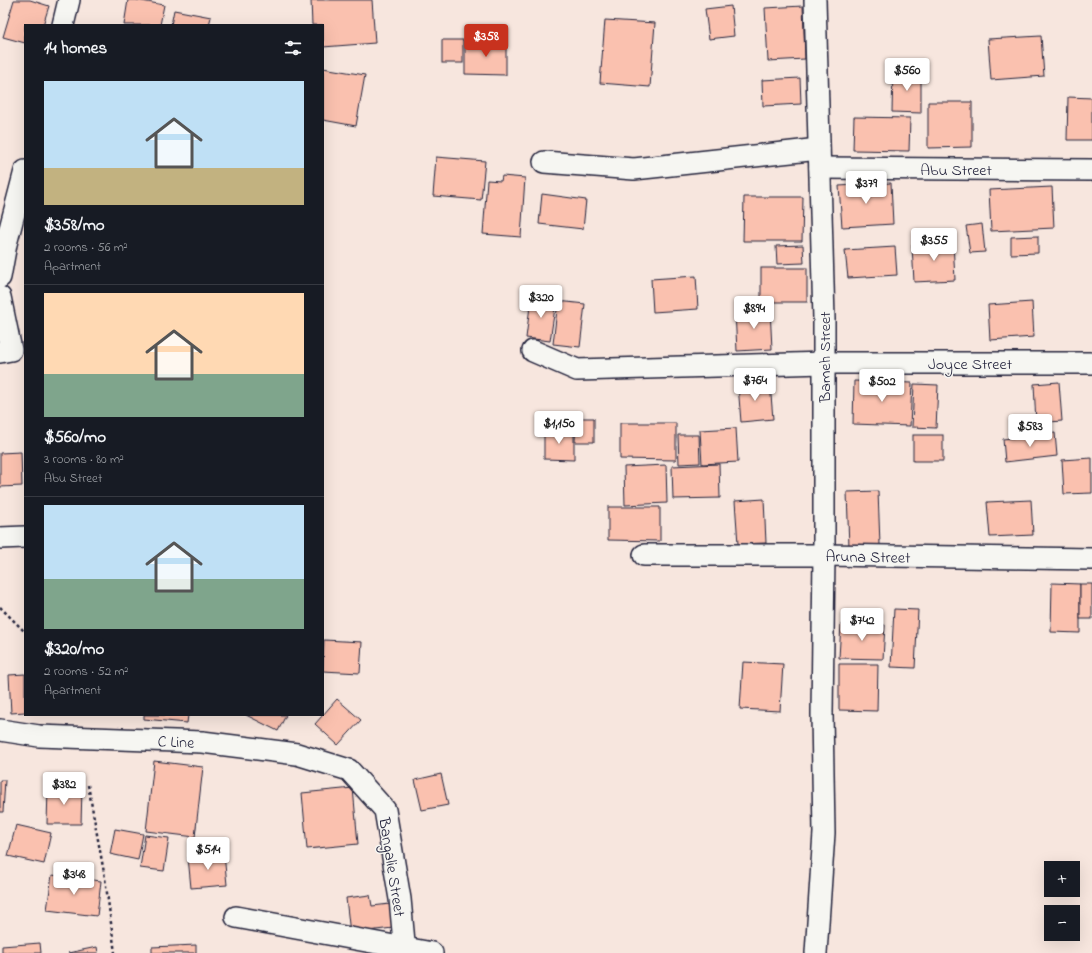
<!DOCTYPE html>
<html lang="en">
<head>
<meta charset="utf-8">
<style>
	body { margin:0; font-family:"Indie Flower",sans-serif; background:#242831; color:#f1f3f6; height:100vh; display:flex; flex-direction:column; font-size:15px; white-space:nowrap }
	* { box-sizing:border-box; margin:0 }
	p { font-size:13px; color:#9ea1a6 }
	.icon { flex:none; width:22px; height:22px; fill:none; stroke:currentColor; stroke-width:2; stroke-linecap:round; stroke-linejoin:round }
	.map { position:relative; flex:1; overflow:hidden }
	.side { position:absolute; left:24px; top:24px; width:300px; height:692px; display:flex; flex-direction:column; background:#171b24; border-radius:0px; box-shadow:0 4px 16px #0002 }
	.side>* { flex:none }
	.fabs { position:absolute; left:1044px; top:861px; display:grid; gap:8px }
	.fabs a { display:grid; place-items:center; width:36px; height:36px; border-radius:0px; background:#171b24; box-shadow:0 4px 16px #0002; font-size:20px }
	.price { position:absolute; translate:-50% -34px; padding:0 9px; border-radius:4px; background:#fff; color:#222; font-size:13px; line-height:26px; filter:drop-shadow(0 1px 2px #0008) }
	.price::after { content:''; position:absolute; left:50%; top:24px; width:12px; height:9px; margin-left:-6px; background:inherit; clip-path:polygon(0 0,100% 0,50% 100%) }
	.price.selected { background:#c8321e; color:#fff }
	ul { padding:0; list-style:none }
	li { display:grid; align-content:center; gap:8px; height:212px; padding:0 20px }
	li+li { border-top:1px solid #363941 }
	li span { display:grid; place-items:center; height:124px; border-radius:0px; color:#555 }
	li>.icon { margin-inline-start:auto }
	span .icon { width:72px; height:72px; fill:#fffc; stroke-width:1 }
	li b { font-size:17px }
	h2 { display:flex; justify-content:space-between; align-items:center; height:48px; padding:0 20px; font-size:17px }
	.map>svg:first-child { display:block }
	.building { fill:#fac1af; stroke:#22223b }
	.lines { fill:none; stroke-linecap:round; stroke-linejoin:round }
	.minor-casing { stroke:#22223b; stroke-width:24 }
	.path { stroke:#22223b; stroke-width:2.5; stroke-dasharray:3 3; stroke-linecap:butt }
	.minor { stroke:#f6f6f2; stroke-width:21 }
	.labels { text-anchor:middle; stroke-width:3; stroke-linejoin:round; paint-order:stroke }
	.street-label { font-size:16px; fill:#22223b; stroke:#f6f6f2 }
</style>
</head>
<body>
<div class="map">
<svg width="1092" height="953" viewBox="0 0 1092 953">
	<rect width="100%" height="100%" fill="#f7e6de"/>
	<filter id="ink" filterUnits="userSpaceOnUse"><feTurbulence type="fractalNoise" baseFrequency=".025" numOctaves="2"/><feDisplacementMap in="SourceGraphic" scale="8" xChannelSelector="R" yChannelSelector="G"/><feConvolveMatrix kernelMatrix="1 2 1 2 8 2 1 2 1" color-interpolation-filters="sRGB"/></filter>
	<g filter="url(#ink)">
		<!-- building -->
		<g class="building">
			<polygon points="14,0 30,0 49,6 43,25 25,25 25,43 3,37"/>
			<polygon points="128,0 136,0 164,5 160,25 124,25"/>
			<polygon points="311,0 372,0 375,43 323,47 323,25 312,25"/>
			<polygon points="731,6 734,36 709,39 705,9"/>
			<polygon points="803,6 805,59 768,61 765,8"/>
			<polygon points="174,10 211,17 209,25 171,25"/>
			<polygon points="605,20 655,23 650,87 600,83"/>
			<polygon points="1041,36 1044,76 991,80 988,39"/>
			<rect x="442" y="40" width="21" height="23"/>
			<polygon points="465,41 506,41 506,75 465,74"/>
			<polygon points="323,68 365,75 356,126 323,120"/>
			<polygon points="893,70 921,71 921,113 892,112"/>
			<polygon points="800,78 801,104 763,106 762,80"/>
			<polygon points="1068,97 1092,98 1092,140 1067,140"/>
			<polygon points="928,102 972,102 972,147 928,148"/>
			<polygon points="854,117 910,118 909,151 853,150"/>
			<polygon points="436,157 485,161 481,200 433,196"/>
			<polygon points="502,176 525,178 521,237 483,234 487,180 501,181"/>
			<polygon points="891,183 893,224 842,227 839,186"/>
			<polygon points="1052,187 1054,228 991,231 989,190"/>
			<polygon points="542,194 586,200 583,229 539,224"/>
			<polygon points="744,197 803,197 802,241 743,241"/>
			<polygon points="982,224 985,252 970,253 966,226"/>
			<polygon points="1038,236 1038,253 1011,254 1011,237"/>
			<polygon points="953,242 955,280 914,282 912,245"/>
			<polygon points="803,245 804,263 777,264 776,246"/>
			<polygon points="895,247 897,275 848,278 845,250"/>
			<rect x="761" y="268" width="46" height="34"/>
			<polygon points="696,276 698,309 653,312 651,279"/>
			<polygon points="531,298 556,301 550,341 526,338"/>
			<polygon points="558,301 585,304 580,347 553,344"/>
			<polygon points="1032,302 1034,337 990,340 988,305"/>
			<polygon points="770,309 772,349 737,351 735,311"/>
			<polygon points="854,381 912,383 910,426 853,424"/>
			<polygon points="1059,382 1062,421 1036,423 1034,384"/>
			<polygon points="770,383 773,419 741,422 738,385"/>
			<polygon points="914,384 938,385 936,428 912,427"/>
			<polygon points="576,418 594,418 594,442 575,442"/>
			<polygon points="620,423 676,423 676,460 620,459"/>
			<polygon points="736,428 738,462 702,464 700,430"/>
			<polygon points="544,430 574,430 574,460 544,459"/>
			<polygon points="1055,433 1057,456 1005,462 1003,439"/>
			<polygon points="678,435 699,435 700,463 679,464"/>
			<rect x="913" y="435" width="30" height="26"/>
			<polygon points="21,452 22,486 0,487 0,453"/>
			<polygon points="1092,458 1092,493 1064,494 1062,460"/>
			<polygon points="719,464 720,498 673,499 672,466"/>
			<polygon points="666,465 667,503 625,505 624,467"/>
			<polygon points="878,491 880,545 849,547 847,492"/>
			<polygon points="764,499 766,543 738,544 735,501"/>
			<polygon points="1031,500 1033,535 990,537 987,502"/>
			<polygon points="608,507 660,507 660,541 608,540"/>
			<polygon points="1052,583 1080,584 1080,633 1051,632"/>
			<rect x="1080" y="584" width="12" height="35"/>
			<polygon points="894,609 918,610 915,668 891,667"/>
			<polygon points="841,624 885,625 883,659 839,658"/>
			<polygon points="324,640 362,642 360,673 323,671"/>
			<polygon points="743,662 783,664 780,711 740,709"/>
			<polygon points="839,664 878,664 877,711 839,710"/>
			<polygon points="25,674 25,712 11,713 9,675"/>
			<polygon points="337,699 361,720 338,745 315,724"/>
			<polygon points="144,715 188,715 187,723 144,719"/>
			<polygon points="246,715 286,715 278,731"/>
			<polygon points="154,761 203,767 195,837 146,831"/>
			<polygon points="441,774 448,805 422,810 415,780"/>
			<polygon points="0,780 5,780 3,812 0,812"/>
			<polygon points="48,788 82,788 81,824 47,824"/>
			<polygon points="353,788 358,844 307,849 302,793"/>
			<polygon points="16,825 51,833 44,864 8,856"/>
			<polygon points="115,829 143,834 138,860 110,854"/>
			<polygon points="145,835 169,838 164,871 140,868"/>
			<polygon points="224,854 227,885 191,888 188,857"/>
			<polygon points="52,875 101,881 97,916 47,910"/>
			<polygon points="370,895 372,906 390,904 393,928 350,933 346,898"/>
			<polygon points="40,943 41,953 2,953 2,946"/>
			<polygon points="196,945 196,953 152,953 152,947"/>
			<polygon points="97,947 98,953 68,953"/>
		</g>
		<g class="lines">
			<defs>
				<g id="minor">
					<polyline points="815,0 824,319 824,555 822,714 824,833 816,953"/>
					<polyline points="63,25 69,0"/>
					<polyline points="544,162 634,169 819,149"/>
					<polyline points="820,168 1092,170"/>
					<polyline points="0,277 6,244 25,171"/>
					<polyline points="0,297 11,350 0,352"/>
					<polyline points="533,351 577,370 824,363 1092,363"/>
					<polyline points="0,538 25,537"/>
					<polyline points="644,555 824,555 1092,559"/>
					<polyline points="0,730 39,736 202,742 297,754 349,770 385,810 400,899 405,953"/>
					<polyline points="236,917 432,953"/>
				</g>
			</defs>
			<!-- minor casing -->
			<use href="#minor" class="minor-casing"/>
			<!-- path -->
			<g class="path">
				<polyline points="0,607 25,632"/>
				<polyline points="88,785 105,878 115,953"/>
			</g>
			<!-- minor -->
			<use href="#minor" class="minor"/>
		</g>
	</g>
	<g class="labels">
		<!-- street labels -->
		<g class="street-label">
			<text x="956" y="175">Abu Street</text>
			<text transform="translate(824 357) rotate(-90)" y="6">Bameh Street</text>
			<text x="970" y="369">Joyce Street</text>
			<text transform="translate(868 556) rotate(1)" y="6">Aruna Street</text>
			<text transform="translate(176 741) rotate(2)" y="6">C Line</text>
			<text transform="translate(393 867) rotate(81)" y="6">Bangalie Street</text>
		</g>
	</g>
</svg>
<div class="fabs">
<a>+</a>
<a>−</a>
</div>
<b class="price selected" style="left:486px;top:58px">$358</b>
<b class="price" style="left:907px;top:92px">$560</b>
<b class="price" style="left:866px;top:205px">$379</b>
<b class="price" style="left:934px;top:262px">$355</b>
<b class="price" style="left:541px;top:319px">$320</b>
<b class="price" style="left:754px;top:330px">$894</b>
<b class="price" style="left:755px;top:402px">$764</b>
<b class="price" style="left:882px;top:403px">$502</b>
<b class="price" style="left:559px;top:445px">$1,150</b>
<b class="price" style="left:1030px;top:448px">$583</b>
<b class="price" style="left:862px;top:642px">$742</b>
<b class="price" style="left:64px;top:806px">$382</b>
<b class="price" style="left:208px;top:871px">$514</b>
<b class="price" style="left:74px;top:896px">$348</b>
<section class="side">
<h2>14 homes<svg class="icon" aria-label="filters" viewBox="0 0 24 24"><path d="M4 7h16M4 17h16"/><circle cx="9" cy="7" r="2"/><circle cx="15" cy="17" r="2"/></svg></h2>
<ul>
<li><span style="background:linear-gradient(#bfe0f5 70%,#c2b280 0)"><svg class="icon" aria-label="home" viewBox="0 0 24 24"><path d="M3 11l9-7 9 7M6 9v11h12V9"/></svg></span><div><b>$358/mo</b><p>2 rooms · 56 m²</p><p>Apartment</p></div></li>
<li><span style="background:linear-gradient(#ffd9b3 65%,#7fa58c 0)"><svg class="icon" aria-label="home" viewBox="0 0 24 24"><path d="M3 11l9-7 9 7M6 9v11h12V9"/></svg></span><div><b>$560/mo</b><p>3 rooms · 80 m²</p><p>Abu Street</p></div></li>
<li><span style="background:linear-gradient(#bfe0f5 60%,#7fa58c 0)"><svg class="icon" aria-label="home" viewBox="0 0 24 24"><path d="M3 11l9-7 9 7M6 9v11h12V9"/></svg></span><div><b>$320/mo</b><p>2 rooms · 52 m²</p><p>Apartment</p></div></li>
</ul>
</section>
</div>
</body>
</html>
